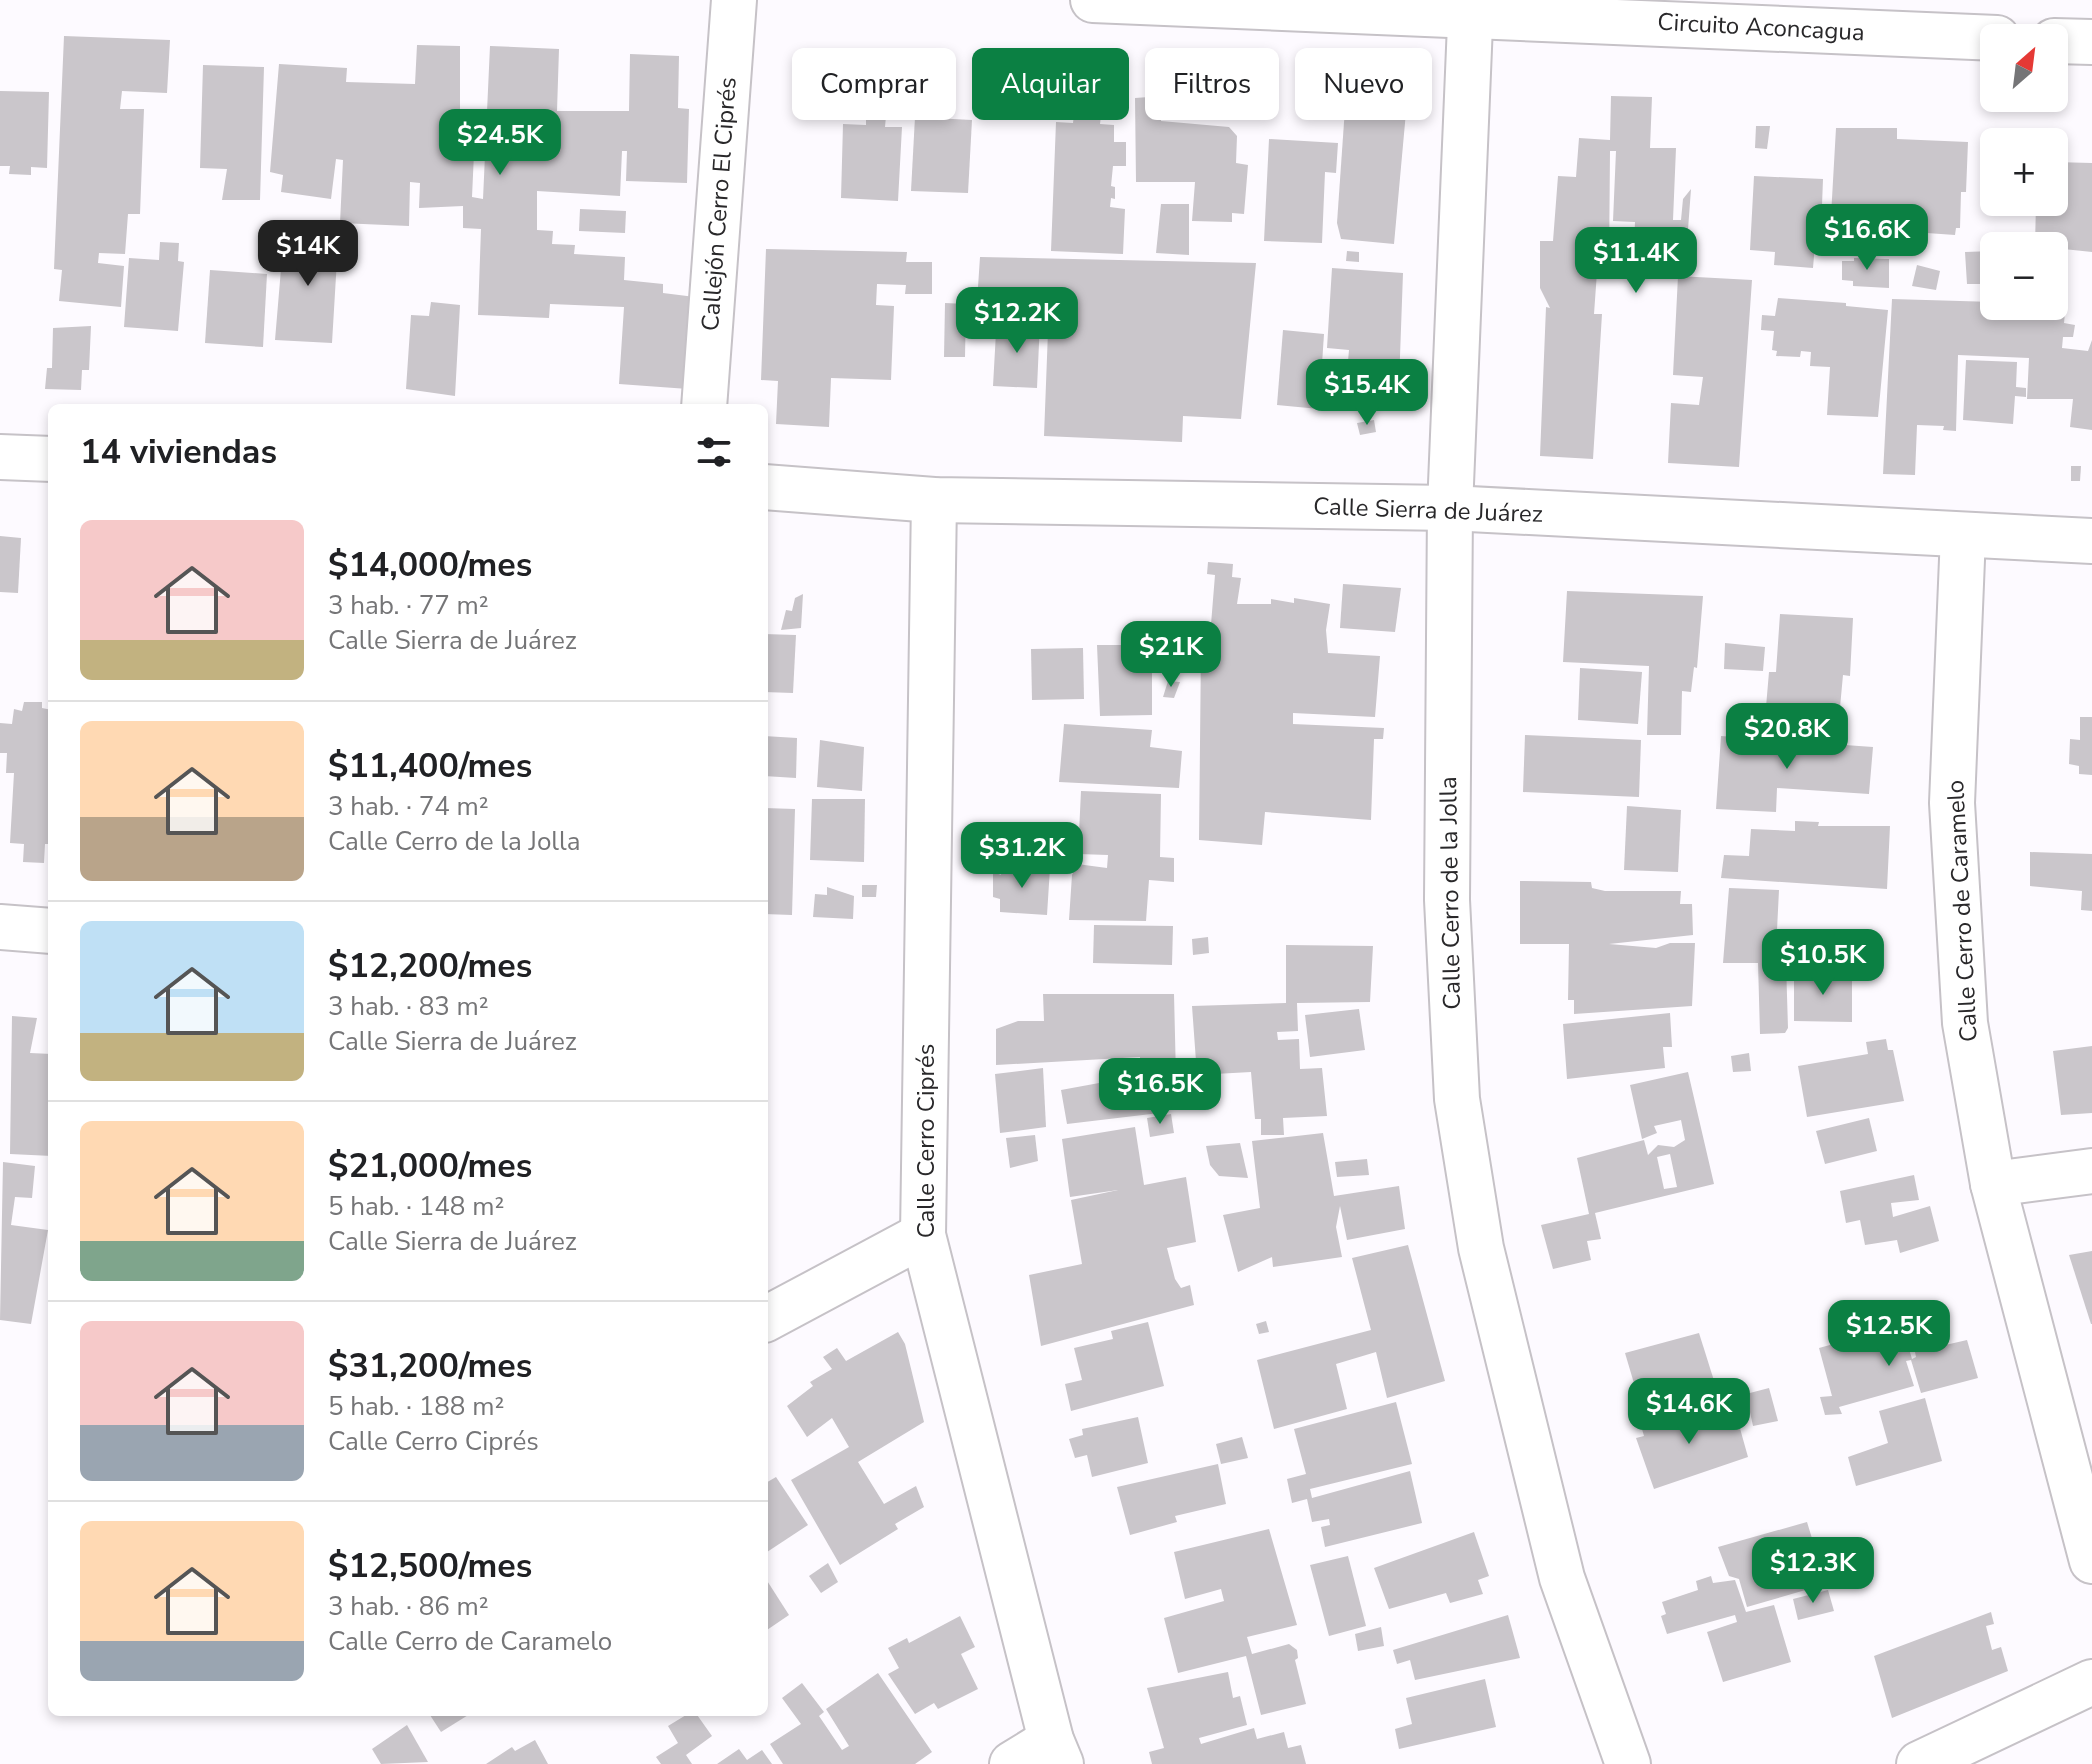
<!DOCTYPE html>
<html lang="es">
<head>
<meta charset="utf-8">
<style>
	body { margin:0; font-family:"Nunito Sans",sans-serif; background:#f2f2f2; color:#202124; height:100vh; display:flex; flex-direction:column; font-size:30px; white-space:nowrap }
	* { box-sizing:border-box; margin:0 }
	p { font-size:26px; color:#757577 }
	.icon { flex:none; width:44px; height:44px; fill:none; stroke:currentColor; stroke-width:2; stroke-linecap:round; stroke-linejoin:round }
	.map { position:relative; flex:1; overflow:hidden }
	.panel { position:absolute; left:48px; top:404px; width:720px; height:1312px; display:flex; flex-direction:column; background:#fff; border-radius:12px; box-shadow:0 4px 12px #0003 }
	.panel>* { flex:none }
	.top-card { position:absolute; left:792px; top:48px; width:760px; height:72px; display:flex; gap:16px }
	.needle { width:52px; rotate:28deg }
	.buttons { position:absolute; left:1980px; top:24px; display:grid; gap:16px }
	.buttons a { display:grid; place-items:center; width:88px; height:88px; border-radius:12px; background:#fff; box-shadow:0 4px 12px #0003; font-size:40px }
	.price { position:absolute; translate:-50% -68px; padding:0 18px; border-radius:16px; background:#0b8043; color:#fff; font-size:26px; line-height:52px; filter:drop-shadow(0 2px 4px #0008) }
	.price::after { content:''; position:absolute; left:50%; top:48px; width:24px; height:18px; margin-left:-12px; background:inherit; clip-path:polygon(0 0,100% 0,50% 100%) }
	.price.on { background:#222; color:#fff }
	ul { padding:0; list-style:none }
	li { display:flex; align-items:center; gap:24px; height:200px; padding:0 32px }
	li+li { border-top:2px solid #e0e0e0 }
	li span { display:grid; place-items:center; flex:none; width:224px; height:160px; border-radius:12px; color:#555 }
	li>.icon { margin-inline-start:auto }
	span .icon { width:96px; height:96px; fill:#fffc; stroke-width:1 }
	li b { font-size:34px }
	h2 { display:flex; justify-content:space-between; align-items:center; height:96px; padding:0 32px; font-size:34px }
	.pill { padding:0 28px; border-radius:12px; background:#fff; box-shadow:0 4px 12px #0003; font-size:28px; line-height:72px }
	.pill.on { background:#0b8043; color:#fff }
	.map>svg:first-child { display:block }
	.building { fill:#cac6cb; fill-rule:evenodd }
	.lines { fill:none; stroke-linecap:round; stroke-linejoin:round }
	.minor-casing { stroke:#c6c2c7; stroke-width:48 }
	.minor { stroke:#fff; stroke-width:44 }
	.labels { text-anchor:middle; stroke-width:6; stroke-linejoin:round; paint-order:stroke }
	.street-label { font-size:24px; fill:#29282a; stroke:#fff }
</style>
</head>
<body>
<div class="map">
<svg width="2092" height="1764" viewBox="0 0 2092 1764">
	<rect width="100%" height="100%" fill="#fdfaff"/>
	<!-- building -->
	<g class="building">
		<polygon points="64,36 170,40 167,93 122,91 120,109 144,109 140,214 128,214 125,254 99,253 98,263 124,266 121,307 59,301 62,270 54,269"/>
		<polygon points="417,45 460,46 460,109 476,109 472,197 483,199 490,46 559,49 557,111 629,111 630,54 679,56 678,108 689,109 687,183 626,181 627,151 622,151 620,196 537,191 537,230 553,231 552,244 575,245 574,254 625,257 624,280 663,284 663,293 695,297 688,389 619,384 624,307 550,304 549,318 478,315 481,229 463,228 463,206 419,208 420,183 410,182 409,226 340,223 343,160 336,159 331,199 281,192 283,175 270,172 279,64 347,68 346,82 415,84"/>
		<polygon points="203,65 264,67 260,200 222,200 227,169 200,168"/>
		<polygon points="1168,87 1195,88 1194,116 1165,114"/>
		<polygon points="1309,88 1337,90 1336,116 1308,114"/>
		<polygon points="0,91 49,92 47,168 31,167 31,175 9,174 10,166 0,166"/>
		<polygon points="1163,96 1161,121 1229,127 1237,136 1236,163 1248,165 1244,214 1232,213 1232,222 1192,221 1195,182 1136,182 1135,98"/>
		<path d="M1611,96L1652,97L1650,148H1676L1673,220H1681L1683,199L1691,189L1687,243H1697L1695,266L1679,265L1678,276L1752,280L1739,467L1668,463L1671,403L1699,405L1703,377L1673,375L1678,276L1597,272L1594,314H1602L1593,459L1540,456L1546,307L1550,308L1540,288V241H1553L1558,176L1576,177L1579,138L1610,140ZM1610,151H1616L1613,221L1635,222L1633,266L1630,265V250L1614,248L1613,264H1609ZM1593,240L1592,257L1587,256L1588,242Z"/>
		<polygon points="1345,108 1406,112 1394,244 1341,239 1337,223"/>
		<polygon points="866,114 886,116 885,127 902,127 898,201 841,198 843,124 866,125"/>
		<polygon points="1074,114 1101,116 1100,124 1114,125 1114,142 1126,142 1126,166 1113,166 1111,186 1115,187 1115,199 1111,198 1110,207 1125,209 1123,254 1051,251 1056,122 1073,123"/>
		<polygon points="915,117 972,120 968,193 911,191"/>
		<polygon points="1756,126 1770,126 1767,149 1755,148"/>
		<polygon points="1836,128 1897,128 1897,139 1968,142 1966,192 1961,192 1960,228 1956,228 1955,235 1856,228 1856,218 1831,216"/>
		<polygon points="1269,139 1338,143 1336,173 1325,172 1322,243 1264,241"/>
		<polygon points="2054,162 2092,163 2092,252 2035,246 2036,202 2054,202"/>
		<polygon points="1754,176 1823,179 1821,232 1816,232 1813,268 1774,265 1775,252 1750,250"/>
		<polygon points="1161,204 1189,204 1189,255 1156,253"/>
		<polygon points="580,209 626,211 625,233 579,231"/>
		<polygon points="309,225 339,226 332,343 275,340 281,269 276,269 276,250 305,250"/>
		<polygon points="160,242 179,243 178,261 184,262 178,331 124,327 129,258 159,260"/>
		<polygon points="766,249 907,252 906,262 932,262 932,294 905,294 906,285 877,284 876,305 894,306 891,380 831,378 829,427 776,424 778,381 761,380"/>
		<polygon points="1347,251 1359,252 1359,262 1346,261"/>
		<polygon points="1994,251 1994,284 1967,284 1965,252"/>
		<polygon points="980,257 1256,263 1241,419 1183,416 1182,442 1044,436 1049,305 977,302"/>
		<polygon points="1854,258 1889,259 1889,288 1853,286 1853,281 1842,280 1842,261 1854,261"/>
		<polygon points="1917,265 1940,271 1936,290 1912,286"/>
		<polygon points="1332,268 1403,273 1399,384 1346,383 1349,350 1327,348"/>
		<polygon points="210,270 267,274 263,347 205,343"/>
		<polygon points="1778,298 1846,303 1846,306 1888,310 1878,417 1827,415 1830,367 1810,366 1811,352 1801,351 1800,357 1776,356 1777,351 1772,350 1774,331 1761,330 1762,315 1775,316"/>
		<polygon points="1892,299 1994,302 1994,306 2066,303 2064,323 2075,325 2073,337 2063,337 2062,348 2088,351 2092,340 2092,430 2070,427 2073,399 2027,399 2029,358 1958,355 1956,431 1943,430 1944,426 1917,425 1915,475 1883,474"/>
		<polygon points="431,302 460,305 455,396 406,389 411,315 429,316"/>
		<polygon points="945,303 966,304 965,357 944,357"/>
		<polygon points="1009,319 1040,321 1037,388 993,386 996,332 1009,332"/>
		<polygon points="91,326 89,370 82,370 81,390 45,389 47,368 52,368 53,328"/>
		<polygon points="1283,330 1324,334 1319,409 1277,405"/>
		<polygon points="1966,360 2017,362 2016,387 2026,388 2026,397 2015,396 2013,424 1963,420"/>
		<polygon points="1374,420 1376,432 1360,435 1357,423"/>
		<polygon points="2071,466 2081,466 2080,481 2071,481"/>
		<polygon points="0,536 21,538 18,593 0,592"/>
		<polygon points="1208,562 1233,564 1232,577 1241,578 1237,604 1271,604 1271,599 1294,603 1294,598 1330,604 1326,630 1328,653 1380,656 1375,717 1293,713 1293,724 1384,728 1383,739 1374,739 1371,820 1265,812 1262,845 1199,840 1201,648 1209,649 1215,575 1207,574"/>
		<polygon points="1343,584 1401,588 1395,632 1340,628"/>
		<polygon points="1567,591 1703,596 1697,668 1694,667 1691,692 1682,691 1681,735 1647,735 1649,666 1563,662"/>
		<polygon points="803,594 801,628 781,630 786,610 792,611 795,598"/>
		<polygon points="1780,614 1853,618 1850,676 1843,675 1838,729 1817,727 1816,735 1764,730 1769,672 1776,672"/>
		<polygon points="764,634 796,635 793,693 764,692"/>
		<polygon points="1725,643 1765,647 1763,671 1724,669"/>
		<polygon points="1097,645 1125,645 1125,653 1152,652 1152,715 1100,716"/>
		<polygon points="1083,648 1084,699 1032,700 1031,649"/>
		<polygon points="1169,651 1184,651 1183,673 1168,673"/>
		<polygon points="1580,668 1642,672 1638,724 1578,720"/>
		<polygon points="1168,681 1180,682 1174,698 1163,697"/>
		<polygon points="24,702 42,702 42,708 52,710 52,844 45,844 44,863 23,862 24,844 10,843 14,773 6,773 7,753 0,753 0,723 12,724 14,709 22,711"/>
		<polygon points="2080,717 2092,717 2092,775 2079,774 2079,766 2069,764 2070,739 2080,740"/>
		<polygon points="1064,724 1152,730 1150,747 1182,751 1179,788 1059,782"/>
		<polygon points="1525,735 1641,740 1639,797 1523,792"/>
		<polygon points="764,736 797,738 796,778 764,776"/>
		<polygon points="1721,736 1873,747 1869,794 1777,788 1776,812 1716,809"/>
		<polygon points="820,740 864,747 862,791 817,787"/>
		<polygon points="1081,791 1161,794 1160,857 1174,858 1174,882 1149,880 1146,921 1069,920 1072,875 1077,864 1107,868 1108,855 1078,854"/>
		<polygon points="812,799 865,799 864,862 810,860"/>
		<polygon points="1627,806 1681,810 1678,872 1624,870"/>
		<polygon points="764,808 795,809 792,915 764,914"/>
		<polygon points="1795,821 1819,822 1818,826 1890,826 1887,889 1721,878 1724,855 1749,856 1751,829 1795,831"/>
		<polygon points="2030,852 2092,854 2092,911 2081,910 2082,891 2030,886"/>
		<polygon points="1002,865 1050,868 1047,915 1000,912 1000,899 993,897 993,872 1001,875"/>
		<polygon points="1520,881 1591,882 1592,888 1605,891 1681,891 1680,904 1692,904 1693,935 1609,944 1656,948 1670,943 1695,943 1692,1006 1574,1014 1574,1000 1568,1000 1569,944 1520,944"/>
		<polygon points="862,885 877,885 876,897 862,897"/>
		<polygon points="827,887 854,896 853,919 813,917 815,894 827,895"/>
		<polygon points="1729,888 1779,890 1777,930 1798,934 1794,953 1775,949 1774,962 1786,963 1788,1028 1785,1033 1760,1034 1758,963 1723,963"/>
		<polygon points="1094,925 1173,926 1172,965 1093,963"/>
		<polygon points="1208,937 1209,953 1193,955 1192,939"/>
		<polygon points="1286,945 1373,946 1370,1002 1297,1003 1298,1031 1277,1032 1278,1040 1299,1039 1300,1069 1322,1068 1327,1116 1283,1118 1284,1135 1261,1135 1261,1119 1255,1119 1251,1072 1197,1075 1192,1006 1286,1003"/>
		<polygon points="1794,972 1852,973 1852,1022 1794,1021"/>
		<polygon points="1043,994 1174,994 1176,1077 1155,1076 1163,1079 1168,1112 1067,1124 1061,1090 1148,1074 1148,1069 1140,1065 1140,1057 996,1065 996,1029 1018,1021 1044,1021"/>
		<polygon points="1359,1009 1365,1050 1310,1057 1305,1015"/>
		<polygon points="1670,1013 1672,1047 1663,1047 1665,1068 1567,1079 1563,1024"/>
		<polygon points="12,1016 37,1018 30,1053 52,1054 52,1156 10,1154"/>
		<polygon points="1886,1039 1888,1050 1893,1050 1904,1101 1807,1117 1798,1066 1868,1054 1866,1042"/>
		<polygon points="2092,1046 2092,1113 2061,1115 2053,1051"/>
		<polygon points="1749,1053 1751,1071 1733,1072 1731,1056"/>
		<polygon points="1043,1068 1046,1127 1000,1133 995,1074"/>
		<path d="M1688,1072L1714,1184L1595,1213L1601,1239L1587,1241L1591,1260L1553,1269L1541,1225L1589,1214L1577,1158L1644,1140L1648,1155L1658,1145L1674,1147L1685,1140L1681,1120L1654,1126L1657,1133L1642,1139L1630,1085ZM1670,1154L1677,1187L1664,1189L1657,1157Z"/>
		<polygon points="1171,1114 1174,1133 1150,1137 1147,1118"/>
		<polygon points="1869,1118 1877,1151 1825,1164 1816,1131"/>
		<polygon points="1135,1127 1144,1185 1186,1177 1196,1242 1167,1248 1175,1279 1181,1288 1190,1285 1194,1305 1041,1346 1029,1275 1082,1264 1071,1200 1118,1190 1070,1197 1062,1139"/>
		<polygon points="1323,1133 1334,1196 1399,1186 1405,1229 1347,1240 1340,1206 1336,1227 1342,1257 1273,1267 1272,1257 1238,1272 1223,1215 1260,1208 1252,1141"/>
		<polygon points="1035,1135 1038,1161 1010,1168 1006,1138"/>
		<polygon points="1240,1143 1248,1178 1219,1176 1210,1165 1206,1146"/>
		<polygon points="1367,1159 1369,1175 1337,1177 1335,1162"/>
		<polygon points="3,1162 35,1166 32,1198 15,1197 11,1225 48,1230 31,1324 0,1320"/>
		<polygon points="1914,1175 1919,1200 1891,1203 1893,1217 1930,1206 1939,1241 1900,1253 1897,1240 1865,1245 1860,1220 1846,1223 1840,1191"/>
		<polygon points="1408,1245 1445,1381 1387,1398 1376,1352 1336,1364 1347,1409 1274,1429 1257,1360 1371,1330 1352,1258"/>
		<polygon points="2092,1251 2092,1324 2091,1324 2069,1255"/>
		<polygon points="1266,1321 1269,1332 1259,1334 1256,1324"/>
		<polygon points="1148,1322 1164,1386 1071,1411 1065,1384 1082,1380 1074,1348 1113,1339 1111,1331"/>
		<polygon points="1902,1325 1912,1359 1916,1357 1915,1352 1967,1340 1978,1378 1921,1393 1911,1360 1906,1361 1914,1386 1839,1407 1842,1414 1825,1415 1820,1397 1832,1396 1819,1348"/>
		<polygon points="898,1332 905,1344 924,1422 858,1462 884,1504 916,1486 924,1507 895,1524 898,1529 840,1565 791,1480 849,1447 832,1418 807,1437 787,1406 813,1386 810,1382 832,1369 823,1357 837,1348 846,1361"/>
		<polygon points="1699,1333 1716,1387 1641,1407 1625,1353"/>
		<polygon points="1769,1388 1778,1421 1753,1426 1746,1394"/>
		<polygon points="1925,1398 1942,1461 1856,1486 1848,1457 1888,1443 1879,1411"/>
		<polygon points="1396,1402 1412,1464 1310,1489 1312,1498 1410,1471 1422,1523 1325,1547 1321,1527 1330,1525 1329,1519 1312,1522 1307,1499 1292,1503 1287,1479 1306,1474 1294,1429"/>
		<polygon points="1734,1407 1748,1457 1654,1489 1636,1438 1644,1436 1639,1419 1668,1411 1672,1427"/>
		<polygon points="1138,1417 1148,1463 1092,1477 1087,1455 1075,1458 1069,1439 1083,1435 1082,1429"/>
		<polygon points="1242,1437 1248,1458 1221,1464 1216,1444"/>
		<polygon points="1218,1464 1226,1504 1175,1516 1177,1522 1130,1535 1117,1487"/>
		<polygon points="776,1477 808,1525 764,1554 764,1484"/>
		<polygon points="1807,1522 1826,1584 1747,1607 1739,1579 1729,1576 1718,1547"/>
		<polygon points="1269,1529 1297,1625 1247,1637 1252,1654 1289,1644 1297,1650 1298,1658 1295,1660 1306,1704 1261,1715 1246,1656 1178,1673 1164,1618 1224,1601 1221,1589 1185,1599 1174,1552"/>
		<polygon points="1474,1532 1489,1576 1478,1580 1483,1594 1450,1603 1446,1593 1389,1609 1374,1568"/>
		<polygon points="1348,1556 1366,1626 1329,1636 1310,1565"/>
		<polygon points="828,1563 838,1582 821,1593 809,1576"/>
		<polygon points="764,1576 789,1615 764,1632"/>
		<polygon points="1711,1576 1713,1583 1735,1580 1746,1612 1774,1605 1791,1662 1723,1682 1707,1632 1737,1622 1735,1615 1667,1634 1661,1616 1666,1614 1662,1602 1698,1590 1696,1581"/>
		<polygon points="1828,1590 1834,1611 1798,1620 1793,1599"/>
		<polygon points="1991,1612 1994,1624 1986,1626 1992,1650 2001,1647 2008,1671 1892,1718 1874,1656"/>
		<polygon points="1508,1615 1520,1658 1415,1680 1410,1660 1397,1664 1393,1650"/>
		<polygon points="960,1616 975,1647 961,1654 978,1689 938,1709 934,1703 915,1714 888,1674 899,1668 888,1648 907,1638 909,1643"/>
		<polygon points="1381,1627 1384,1646 1358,1651 1355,1634"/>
		<polygon points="1228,1672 1233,1698 1240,1696 1247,1725 1199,1738 1201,1744 1254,1728 1257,1739 1284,1732 1288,1748 1301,1745 1306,1764 1152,1764 1149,1752 1164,1748 1147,1688"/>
		<polygon points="878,1673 932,1752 915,1764 783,1764 770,1744 801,1724 782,1698 802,1683 824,1712 819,1716 842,1750 849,1746 826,1709"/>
		<polygon points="1485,1679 1496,1727 1399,1749 1395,1729 1412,1724 1406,1698"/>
		<polygon points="428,1712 473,1712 441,1732"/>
		<polygon points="691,1712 695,1712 712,1736 686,1755 692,1764 661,1764 656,1757 678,1743 668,1726"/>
		<polygon points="407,1725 428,1762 381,1764 372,1749"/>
		<polygon points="535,1740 548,1764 486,1764 512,1747 515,1751"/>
		<polygon points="739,1749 747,1760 762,1750 772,1764 717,1764"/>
	</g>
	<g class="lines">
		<defs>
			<g id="minor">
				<polyline points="1093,0 1997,38"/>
				<polyline points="1471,0 1450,508 1447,900 1457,1099 1481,1248 1562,1578 1628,1764"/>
				<polyline points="2054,41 2092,42"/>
				<polyline points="704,408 734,0"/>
				<polyline points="0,457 52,459"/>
				<polyline points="764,487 934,500 1450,508 2092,541"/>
				<polyline points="934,500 923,1235 1051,1740 1061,1764"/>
				<polyline points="1963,535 1952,803 1965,1023 1993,1184 2092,1561"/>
				<polyline points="0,927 52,931"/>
				<polyline points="1993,1184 2092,1171"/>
				<polyline points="764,1320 923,1235"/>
				<polyline points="1012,1764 1051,1740"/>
				<polyline points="1919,1764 2092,1682"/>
			</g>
		</defs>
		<!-- minor casing -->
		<use href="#minor" class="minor-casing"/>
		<!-- minor -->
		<use href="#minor" class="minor"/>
	</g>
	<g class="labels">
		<!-- street labels -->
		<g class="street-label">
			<text transform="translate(1761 27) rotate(3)" y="8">Circuito Aconcagua</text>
			<text transform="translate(719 204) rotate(-86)" y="8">Callejón Cerro El Ciprés</text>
			<text transform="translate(1428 510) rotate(2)" y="8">Calle Sierra de Juárez</text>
			<text transform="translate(1450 893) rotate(-91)" y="8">Calle Cerro de la Jolla</text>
			<text transform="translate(1962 911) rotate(-93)" y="8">Calle Cerro de Caramelo</text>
			<text transform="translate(926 1141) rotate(-90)" y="8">Calle Cerro Ciprés</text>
		</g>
	</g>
</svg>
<div class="buttons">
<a><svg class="needle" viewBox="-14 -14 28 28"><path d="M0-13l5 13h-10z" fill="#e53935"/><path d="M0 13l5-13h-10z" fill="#757577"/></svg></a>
<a>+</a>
<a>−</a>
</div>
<b class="price" style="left:500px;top:177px">$24.5K</b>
<b class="price" style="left:1867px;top:272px">$16.6K</b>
<b class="price on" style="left:308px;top:288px">$14K</b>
<b class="price" style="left:1636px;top:295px">$11.4K</b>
<b class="price" style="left:1017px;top:355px">$12.2K</b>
<b class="price" style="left:1367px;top:427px">$15.4K</b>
<b class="price" style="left:1171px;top:689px">$21K</b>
<b class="price" style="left:1787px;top:771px">$20.8K</b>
<b class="price" style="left:1022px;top:890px">$31.2K</b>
<b class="price" style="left:1823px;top:997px">$10.5K</b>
<b class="price" style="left:1160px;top:1126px">$16.5K</b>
<b class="price" style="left:1889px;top:1368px">$12.5K</b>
<b class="price" style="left:1689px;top:1446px">$14.6K</b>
<b class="price" style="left:1813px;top:1605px">$12.3K</b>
<div class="top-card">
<a class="pill">Comprar</a>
<a class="pill on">Alquilar</a>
<a class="pill">Filtros</a>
<a class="pill">Nuevo</a>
</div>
<section class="panel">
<h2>14 viviendas<svg class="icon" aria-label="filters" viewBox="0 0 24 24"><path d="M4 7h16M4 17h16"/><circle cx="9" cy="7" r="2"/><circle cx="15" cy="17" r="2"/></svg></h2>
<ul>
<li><span style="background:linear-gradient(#f6c9c9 75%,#c2b280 0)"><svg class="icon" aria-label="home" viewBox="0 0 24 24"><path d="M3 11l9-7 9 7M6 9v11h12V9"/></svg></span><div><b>$14,000/mes</b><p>3 hab. · 77 m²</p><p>Calle Sierra de Juárez</p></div></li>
<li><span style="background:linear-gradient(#ffd9b3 60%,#b9a48a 0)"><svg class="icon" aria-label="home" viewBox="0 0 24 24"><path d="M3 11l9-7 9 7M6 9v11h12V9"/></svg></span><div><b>$11,400/mes</b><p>3 hab. · 74 m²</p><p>Calle Cerro de la Jolla</p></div></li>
<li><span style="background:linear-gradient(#bfe0f5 70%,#c2b280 0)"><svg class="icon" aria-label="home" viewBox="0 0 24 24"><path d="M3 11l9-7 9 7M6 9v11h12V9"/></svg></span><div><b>$12,200/mes</b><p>3 hab. · 83 m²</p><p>Calle Sierra de Juárez</p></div></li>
<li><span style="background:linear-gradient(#ffd9b3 75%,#7fa58c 0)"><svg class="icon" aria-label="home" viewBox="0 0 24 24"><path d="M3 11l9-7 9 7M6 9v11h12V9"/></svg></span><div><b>$21,000/mes</b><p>5 hab. · 148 m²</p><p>Calle Sierra de Juárez</p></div></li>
<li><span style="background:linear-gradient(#f6c9c9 65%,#9aa5b1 0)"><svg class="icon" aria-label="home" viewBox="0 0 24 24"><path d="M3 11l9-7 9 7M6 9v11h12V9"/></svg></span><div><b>$31,200/mes</b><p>5 hab. · 188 m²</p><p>Calle Cerro Ciprés</p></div></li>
<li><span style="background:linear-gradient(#ffd9b3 75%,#9aa5b1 0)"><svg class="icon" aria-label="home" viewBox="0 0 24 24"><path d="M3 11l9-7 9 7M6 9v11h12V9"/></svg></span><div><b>$12,500/mes</b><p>3 hab. · 86 m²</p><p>Calle Cerro de Caramelo</p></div></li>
</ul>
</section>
</div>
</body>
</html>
